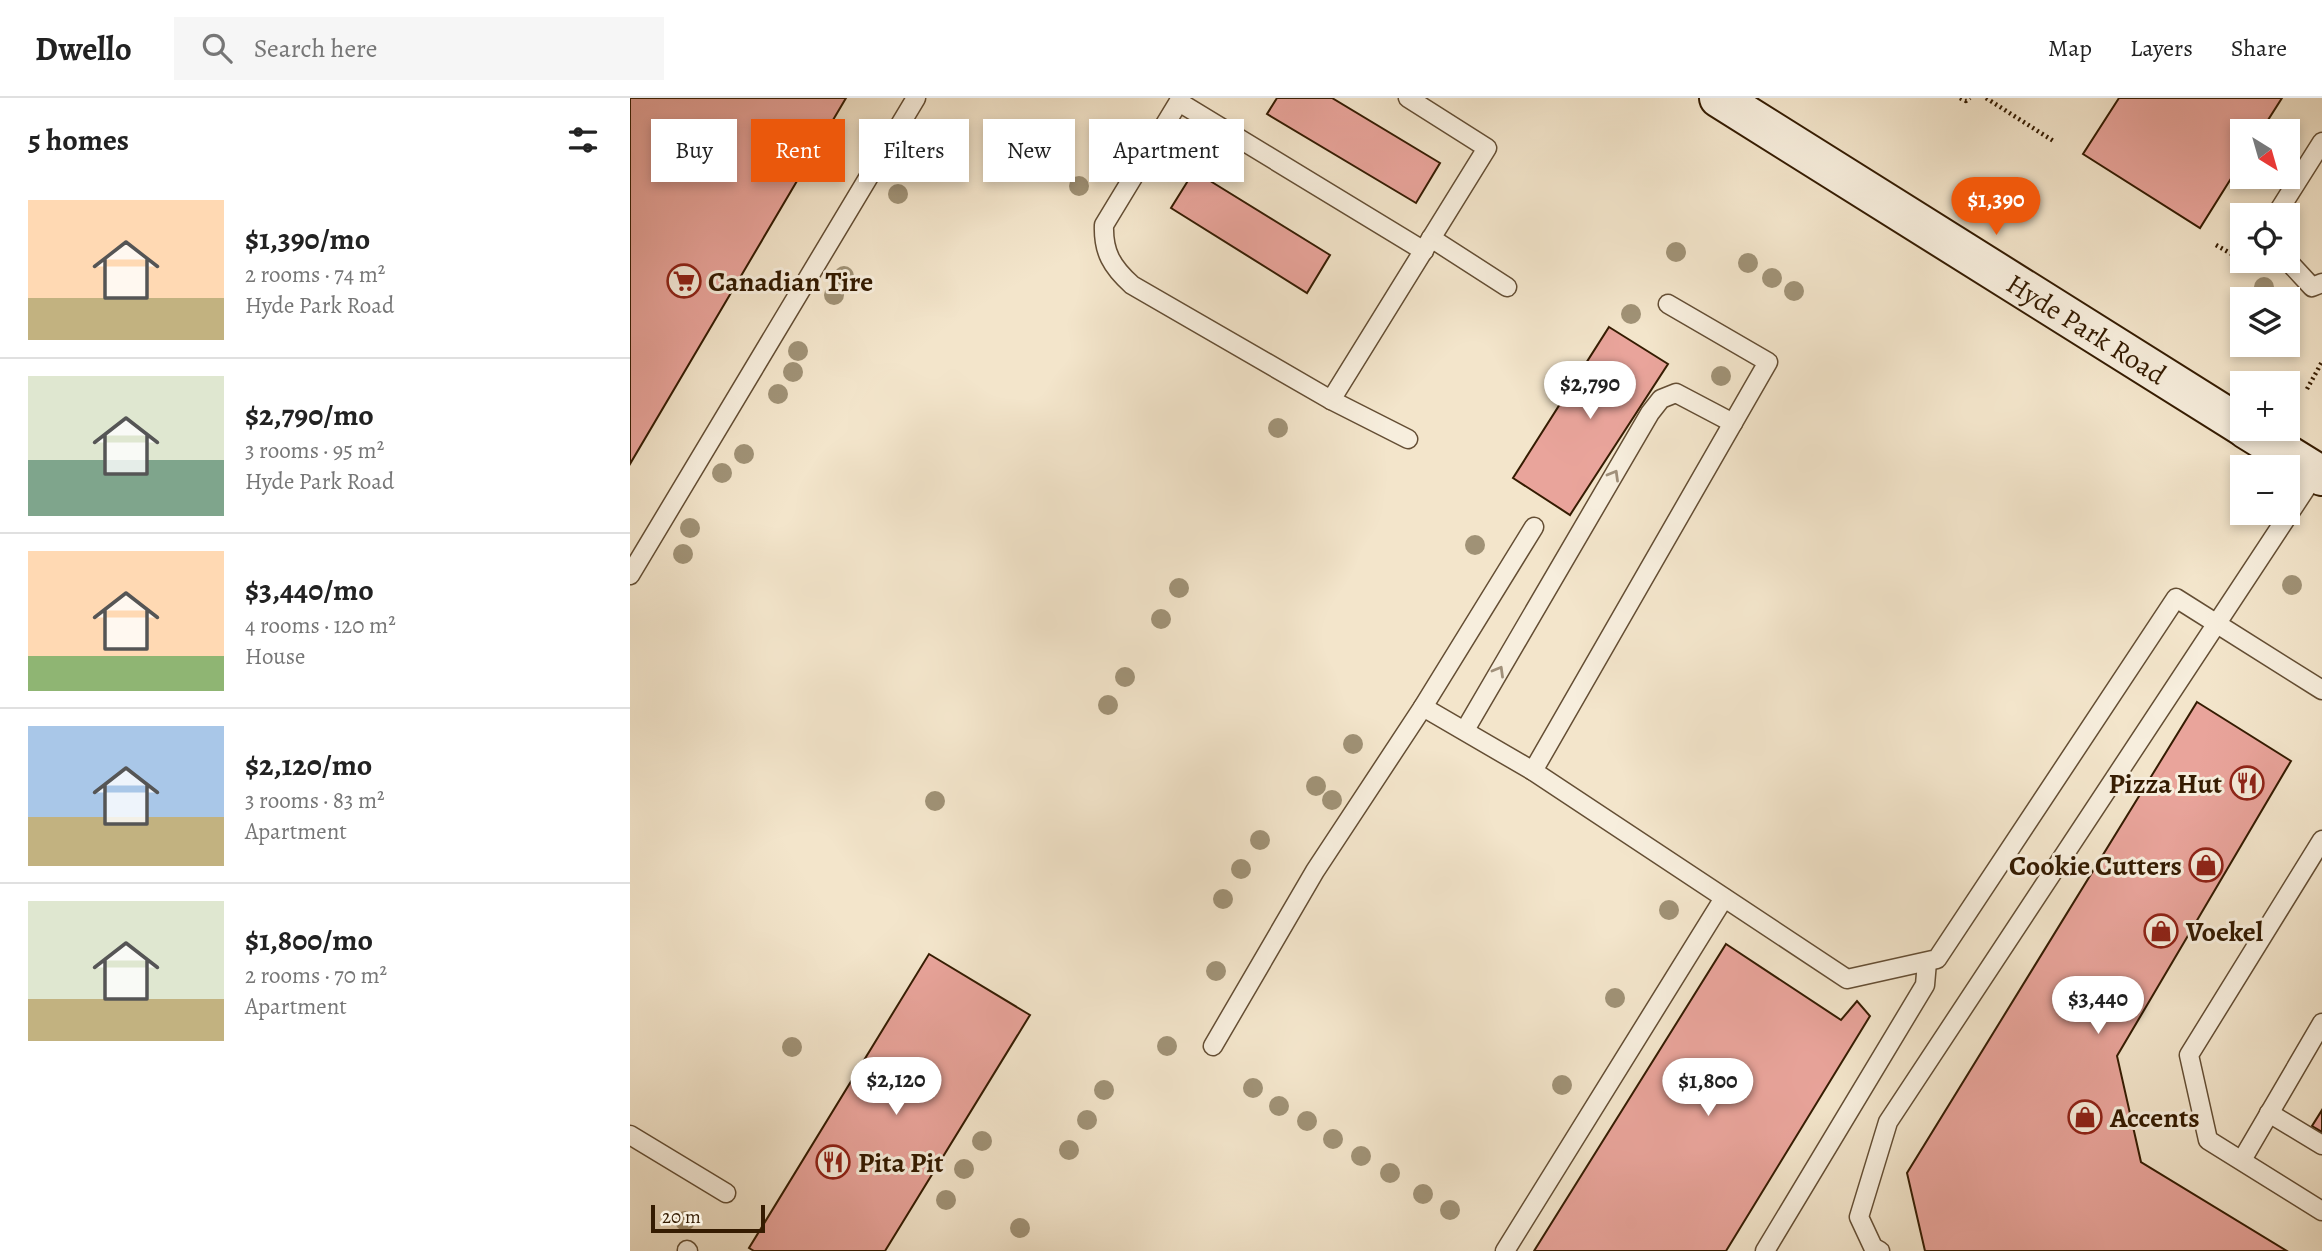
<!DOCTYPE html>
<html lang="en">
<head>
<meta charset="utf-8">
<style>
	body { margin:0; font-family:Alegreya,serif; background:#f6f6f6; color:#222; height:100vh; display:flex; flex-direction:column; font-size:26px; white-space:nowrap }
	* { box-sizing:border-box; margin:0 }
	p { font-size:23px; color:#767676 }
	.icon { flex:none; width:38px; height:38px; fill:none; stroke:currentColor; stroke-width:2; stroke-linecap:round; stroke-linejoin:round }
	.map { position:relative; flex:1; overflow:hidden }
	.drawer { display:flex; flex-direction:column; background:#fff; width:630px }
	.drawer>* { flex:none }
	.top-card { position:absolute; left:21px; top:21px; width:665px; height:63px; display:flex; gap:14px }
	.needle { width:46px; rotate:143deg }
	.controls { position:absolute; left:1600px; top:21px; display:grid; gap:14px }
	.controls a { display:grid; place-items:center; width:70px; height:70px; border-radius:0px; background:#fff; box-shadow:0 4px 10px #0003; font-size:35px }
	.scale { position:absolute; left:21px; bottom:18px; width:114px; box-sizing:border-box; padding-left:7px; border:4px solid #351c02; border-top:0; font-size:19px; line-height:24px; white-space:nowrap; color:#351c02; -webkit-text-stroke:5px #f7eedd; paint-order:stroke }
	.price { position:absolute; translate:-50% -60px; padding:0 16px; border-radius:24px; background:#fff; color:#222; font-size:23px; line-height:46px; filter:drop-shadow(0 2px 4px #0008) }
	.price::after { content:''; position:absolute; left:50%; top:42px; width:21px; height:16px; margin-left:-10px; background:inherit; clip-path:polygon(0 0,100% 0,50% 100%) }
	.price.selected { background:#ea580c; color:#fff }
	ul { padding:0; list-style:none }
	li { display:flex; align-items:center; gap:21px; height:175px; padding:0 28px }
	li+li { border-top:2px solid #e0e0e0 }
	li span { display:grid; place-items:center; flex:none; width:196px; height:140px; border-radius:0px; color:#555 }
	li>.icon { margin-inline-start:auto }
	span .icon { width:84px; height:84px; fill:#fffc; stroke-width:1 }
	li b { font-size:30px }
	h2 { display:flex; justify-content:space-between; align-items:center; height:84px; padding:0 28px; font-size:30px }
	.tag { padding:0 24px; border-radius:0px; background:#fff; box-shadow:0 4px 10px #0003; font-size:24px; line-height:63px }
	.tag.selected { background:#ea580c; color:#fff }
	header { display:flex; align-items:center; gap:42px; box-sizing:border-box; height:98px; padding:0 35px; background:#fff; border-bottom:2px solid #e0e0e0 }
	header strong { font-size:33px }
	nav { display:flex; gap:38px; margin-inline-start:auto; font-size:24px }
	.search { width:490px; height:63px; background:#f6f6f6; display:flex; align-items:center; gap:18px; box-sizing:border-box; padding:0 24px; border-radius:0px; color:#767676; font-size:26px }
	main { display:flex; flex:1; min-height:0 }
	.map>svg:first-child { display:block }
	.building { fill:#e9a49b; stroke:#351c02; stroke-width:2 }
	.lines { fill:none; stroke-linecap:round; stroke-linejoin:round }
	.service-casing { stroke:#644e34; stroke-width:21 }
	.secondary-casing { stroke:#351c02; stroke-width:42 }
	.path { stroke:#351c02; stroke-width:4.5; stroke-dasharray:2 3.5; stroke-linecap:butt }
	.service { stroke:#f7eedd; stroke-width:18 }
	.secondary { stroke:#f7eedd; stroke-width:38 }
	.tree { fill:#a09276 }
	.oneway { stroke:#a0907a }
	.labels { text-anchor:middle; stroke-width:6; stroke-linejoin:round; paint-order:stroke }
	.poi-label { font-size:28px; font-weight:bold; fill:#351c02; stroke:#f7eedd; text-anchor:start }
	.street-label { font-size:28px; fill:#351c02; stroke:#f7eedd }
</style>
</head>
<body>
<header>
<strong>Dwello</strong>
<div class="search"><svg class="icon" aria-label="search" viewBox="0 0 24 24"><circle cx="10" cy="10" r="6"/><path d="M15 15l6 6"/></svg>Search here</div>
<nav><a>Map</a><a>Layers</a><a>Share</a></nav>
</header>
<main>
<section class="drawer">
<h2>5 homes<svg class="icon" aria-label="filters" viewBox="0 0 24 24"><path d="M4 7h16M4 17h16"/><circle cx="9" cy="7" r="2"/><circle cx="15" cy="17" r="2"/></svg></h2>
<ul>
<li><span style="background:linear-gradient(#ffd9b3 70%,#c2b280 0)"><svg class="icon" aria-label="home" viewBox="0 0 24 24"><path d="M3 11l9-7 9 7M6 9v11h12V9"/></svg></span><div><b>$1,390/mo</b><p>2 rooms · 74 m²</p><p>Hyde Park Road</p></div></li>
<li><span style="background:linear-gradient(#dfe7d0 60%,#7fa58c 0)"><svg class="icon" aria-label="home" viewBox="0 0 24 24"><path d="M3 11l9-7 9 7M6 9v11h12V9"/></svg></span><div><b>$2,790/mo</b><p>3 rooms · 95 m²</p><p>Hyde Park Road</p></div></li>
<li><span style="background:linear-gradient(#ffd9b3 75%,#8fb573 0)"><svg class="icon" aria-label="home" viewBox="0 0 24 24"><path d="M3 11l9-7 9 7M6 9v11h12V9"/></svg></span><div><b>$3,440/mo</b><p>4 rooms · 120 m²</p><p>House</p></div></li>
<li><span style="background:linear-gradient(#a9c7e8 65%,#c2b280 0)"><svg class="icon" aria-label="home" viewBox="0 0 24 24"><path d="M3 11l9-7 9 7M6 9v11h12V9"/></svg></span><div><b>$2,120/mo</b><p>3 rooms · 83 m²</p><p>Apartment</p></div></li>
<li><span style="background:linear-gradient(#dfe7d0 70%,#c2b280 0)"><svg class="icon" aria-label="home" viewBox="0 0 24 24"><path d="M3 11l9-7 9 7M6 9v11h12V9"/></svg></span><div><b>$1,800/mo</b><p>2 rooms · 70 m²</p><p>Apartment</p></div></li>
</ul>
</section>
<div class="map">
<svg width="1692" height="1153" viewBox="0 0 1692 1153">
	<rect width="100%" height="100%" fill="#f3e5cb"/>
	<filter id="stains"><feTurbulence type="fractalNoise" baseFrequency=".00286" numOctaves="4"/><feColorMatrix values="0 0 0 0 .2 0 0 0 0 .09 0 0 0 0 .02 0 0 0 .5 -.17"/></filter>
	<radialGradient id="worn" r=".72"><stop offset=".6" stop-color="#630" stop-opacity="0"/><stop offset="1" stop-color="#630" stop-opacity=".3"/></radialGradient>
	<!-- building -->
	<g class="building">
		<polygon points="0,0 216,0 0,366"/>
		<polygon points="647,0 702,0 810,65 786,105 637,16"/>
		<polygon points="1489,0 1652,0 1631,33 1612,33 1612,63 1570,130 1453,56"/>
		<polygon points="564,73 700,157 677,195 541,110"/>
		<polygon points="979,229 1038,266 940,417 883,380"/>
		<polygon points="1567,604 1661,663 1487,958 1511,1064 1657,1153 1295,1153 1277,1075"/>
		<polygon points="1096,846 1211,922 1227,903 1240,918 1096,1153 904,1153"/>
		<polygon points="299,856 400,917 255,1153 124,1153 119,1150"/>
		<polygon points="1692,1012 1692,1034 1682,1028"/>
	</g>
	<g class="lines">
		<defs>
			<g id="service">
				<path d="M551,0L474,127C473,154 482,169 502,187L701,302L778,341"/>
				<polyline points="549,4 794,153"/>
				<polyline points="1646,117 1692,44"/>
				<polyline points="801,140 877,189"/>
				<polyline points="1657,162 1682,189 1692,185"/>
				<polyline points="701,302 857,50 778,0"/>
				<polyline points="0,477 286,0"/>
				<polyline points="793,609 903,673 1217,881 1307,861 1546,500 1692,592"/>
				<polyline points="835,632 1020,315 1031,301 1046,295 1103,325"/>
				<polyline points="903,673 1138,264 1038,206"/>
				<polyline points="1692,742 1559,957 1578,1042 1692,1113"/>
				<polyline points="583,948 685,773 793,609 904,429"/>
				<polyline points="1639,1015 1692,1047"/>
				<polyline points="0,1037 96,1095"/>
				<polyline points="1612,1062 1692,925"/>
				<polyline points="57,1152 58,1153"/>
				<polyline points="875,1153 1094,800"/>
				<polyline points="1135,1153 1295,887 1297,864"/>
				<polyline points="1250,1153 1243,1149 1229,1119 1258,1024 1686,375"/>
			</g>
			<g id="secondary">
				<path id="s1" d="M1089,0L1612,328"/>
				<polyline points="1616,331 1692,378"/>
			</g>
		</defs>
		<!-- service casing -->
		<use href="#service" class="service-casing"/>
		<!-- secondary casing -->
		<use href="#secondary" class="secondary-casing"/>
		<!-- path -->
		<g class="path">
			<polyline points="1330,0 1336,3 1340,0"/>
			<polyline points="1356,0 1425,44"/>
			<polyline points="1586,147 1612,162"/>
			<polyline points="1613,163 1630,173"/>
			<polyline points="1677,291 1692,264"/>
		</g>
		<!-- service -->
		<use href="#service" class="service"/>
		<!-- secondary -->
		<use href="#secondary" class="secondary"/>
	</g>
	<!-- trees -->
	<g class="tree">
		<circle cx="449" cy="88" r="10"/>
		<circle cx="268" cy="96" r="10"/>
		<circle cx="1046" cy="154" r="10"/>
		<circle cx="1118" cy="165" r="10"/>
		<circle cx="214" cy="178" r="10"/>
		<circle cx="1142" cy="180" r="10"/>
		<circle cx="1634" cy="189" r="10"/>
		<circle cx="1164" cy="193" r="10"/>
		<circle cx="204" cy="197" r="10"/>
		<circle cx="1001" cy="216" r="10"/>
		<circle cx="168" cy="253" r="10"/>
		<circle cx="163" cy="274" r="10"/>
		<circle cx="1091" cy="278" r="10"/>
		<circle cx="148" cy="296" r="10"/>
		<circle cx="648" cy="330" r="10"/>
		<circle cx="114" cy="356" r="10"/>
		<circle cx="92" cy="375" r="10"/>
		<circle cx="60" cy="430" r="10"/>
		<circle cx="845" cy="447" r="10"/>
		<circle cx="53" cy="456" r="10"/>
		<circle cx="1662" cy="487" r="10"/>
		<circle cx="549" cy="490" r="10"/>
		<circle cx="531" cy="521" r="10"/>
		<circle cx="495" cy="579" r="10"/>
		<circle cx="478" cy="607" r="10"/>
		<circle cx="723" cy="646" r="10"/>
		<circle cx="686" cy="688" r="10"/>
		<circle cx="702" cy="702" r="10"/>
		<circle cx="305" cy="703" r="10"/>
		<circle cx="630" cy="742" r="10"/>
		<circle cx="611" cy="771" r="10"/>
		<circle cx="593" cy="801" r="10"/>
		<circle cx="1039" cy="812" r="10"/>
		<circle cx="586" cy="873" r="10"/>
		<circle cx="985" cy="900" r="10"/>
		<circle cx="537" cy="948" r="10"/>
		<circle cx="162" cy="949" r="10"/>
		<circle cx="932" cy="987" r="10"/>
		<circle cx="623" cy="990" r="10"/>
		<circle cx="474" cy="992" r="10"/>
		<circle cx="649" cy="1008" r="10"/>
		<circle cx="457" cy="1022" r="10"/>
		<circle cx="677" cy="1023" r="10"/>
		<circle cx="703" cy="1041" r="10"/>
		<circle cx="352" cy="1043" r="10"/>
		<circle cx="439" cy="1052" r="10"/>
		<circle cx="731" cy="1058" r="10"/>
		<circle cx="334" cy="1071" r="10"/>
		<circle cx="760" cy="1075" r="10"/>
		<circle cx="793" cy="1096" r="10"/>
		<circle cx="316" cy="1102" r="10"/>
		<circle cx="820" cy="1112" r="10"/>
		<circle cx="55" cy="1123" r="10"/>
		<circle cx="390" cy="1130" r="10"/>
	</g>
	<!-- one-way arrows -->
	<defs><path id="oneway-chevron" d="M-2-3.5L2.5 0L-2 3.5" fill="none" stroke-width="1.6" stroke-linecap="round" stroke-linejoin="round" transform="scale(1.75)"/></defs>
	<g class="oneway">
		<use href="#oneway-chevron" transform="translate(984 377) rotate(-60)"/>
		<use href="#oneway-chevron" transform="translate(869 573) rotate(-60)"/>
	</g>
	<!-- icons -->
	<defs>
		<symbol id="supermarket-ring" viewBox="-11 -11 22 22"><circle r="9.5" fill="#f7eedd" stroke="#8f2418" stroke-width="1.5"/><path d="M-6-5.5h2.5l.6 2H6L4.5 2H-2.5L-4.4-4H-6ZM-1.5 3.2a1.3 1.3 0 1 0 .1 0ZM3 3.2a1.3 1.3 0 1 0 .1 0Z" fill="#8f2418"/></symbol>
		<symbol id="restaurant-ring" viewBox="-11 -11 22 22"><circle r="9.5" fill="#f7eedd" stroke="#8f2418" stroke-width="1.5"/><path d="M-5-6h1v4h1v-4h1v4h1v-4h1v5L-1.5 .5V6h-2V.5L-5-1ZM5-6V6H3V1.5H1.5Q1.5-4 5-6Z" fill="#8f2418"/></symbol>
		<symbol id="shop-ring" viewBox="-11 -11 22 22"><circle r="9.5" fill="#f7eedd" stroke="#8f2418" stroke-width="1.5"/><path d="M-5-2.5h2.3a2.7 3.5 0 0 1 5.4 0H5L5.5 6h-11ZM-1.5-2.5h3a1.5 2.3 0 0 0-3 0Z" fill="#8f2418"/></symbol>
	</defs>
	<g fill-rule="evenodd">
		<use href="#supermarket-ring" x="35" y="164" width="38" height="38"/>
		<use href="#restaurant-ring" x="1598" y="666" width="38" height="38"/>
		<use href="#shop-ring" x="1557" y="748" width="38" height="38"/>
		<use href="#shop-ring" x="1512" y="814" width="38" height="38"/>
		<use href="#shop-ring" x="1436" y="1000" width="38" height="38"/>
		<use href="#restaurant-ring" x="184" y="1045" width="38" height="38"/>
	</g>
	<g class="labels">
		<!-- poi labels -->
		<g class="poi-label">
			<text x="78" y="193">Canadian Tire</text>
			<text x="1592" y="695" text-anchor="end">Pizza Hut</text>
			<text x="1552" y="777" text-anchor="end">Cookie Cutters</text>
			<text x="1556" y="843">Voekel</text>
			<text x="1480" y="1029">Accents</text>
			<text x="228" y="1074">Pita Pit</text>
		</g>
		<!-- street labels -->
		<g class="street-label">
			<text dy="10" stroke="none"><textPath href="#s1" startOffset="434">Hyde Park Road</textPath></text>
		</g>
	</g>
	<rect width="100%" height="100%" filter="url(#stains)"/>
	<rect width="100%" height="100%" fill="url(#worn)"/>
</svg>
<div class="controls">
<a><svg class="needle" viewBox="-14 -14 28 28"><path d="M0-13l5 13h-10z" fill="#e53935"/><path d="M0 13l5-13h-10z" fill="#767676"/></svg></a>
<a><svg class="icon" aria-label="locate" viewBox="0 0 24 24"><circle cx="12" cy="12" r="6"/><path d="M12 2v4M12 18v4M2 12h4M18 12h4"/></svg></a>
<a><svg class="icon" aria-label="layers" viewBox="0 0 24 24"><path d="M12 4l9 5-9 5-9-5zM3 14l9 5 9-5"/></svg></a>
<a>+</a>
<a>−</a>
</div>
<div class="scale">20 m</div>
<b class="price selected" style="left:1366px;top:139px">$1,390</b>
<b class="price" style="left:960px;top:323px">$2,790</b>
<b class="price" style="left:1468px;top:938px">$3,440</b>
<b class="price" style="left:266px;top:1019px">$2,120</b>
<b class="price" style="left:1078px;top:1020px">$1,800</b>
<div class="top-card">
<a class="tag">Buy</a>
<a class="tag selected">Rent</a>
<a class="tag">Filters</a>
<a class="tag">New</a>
<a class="tag">Apartment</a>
</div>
</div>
</main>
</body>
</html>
